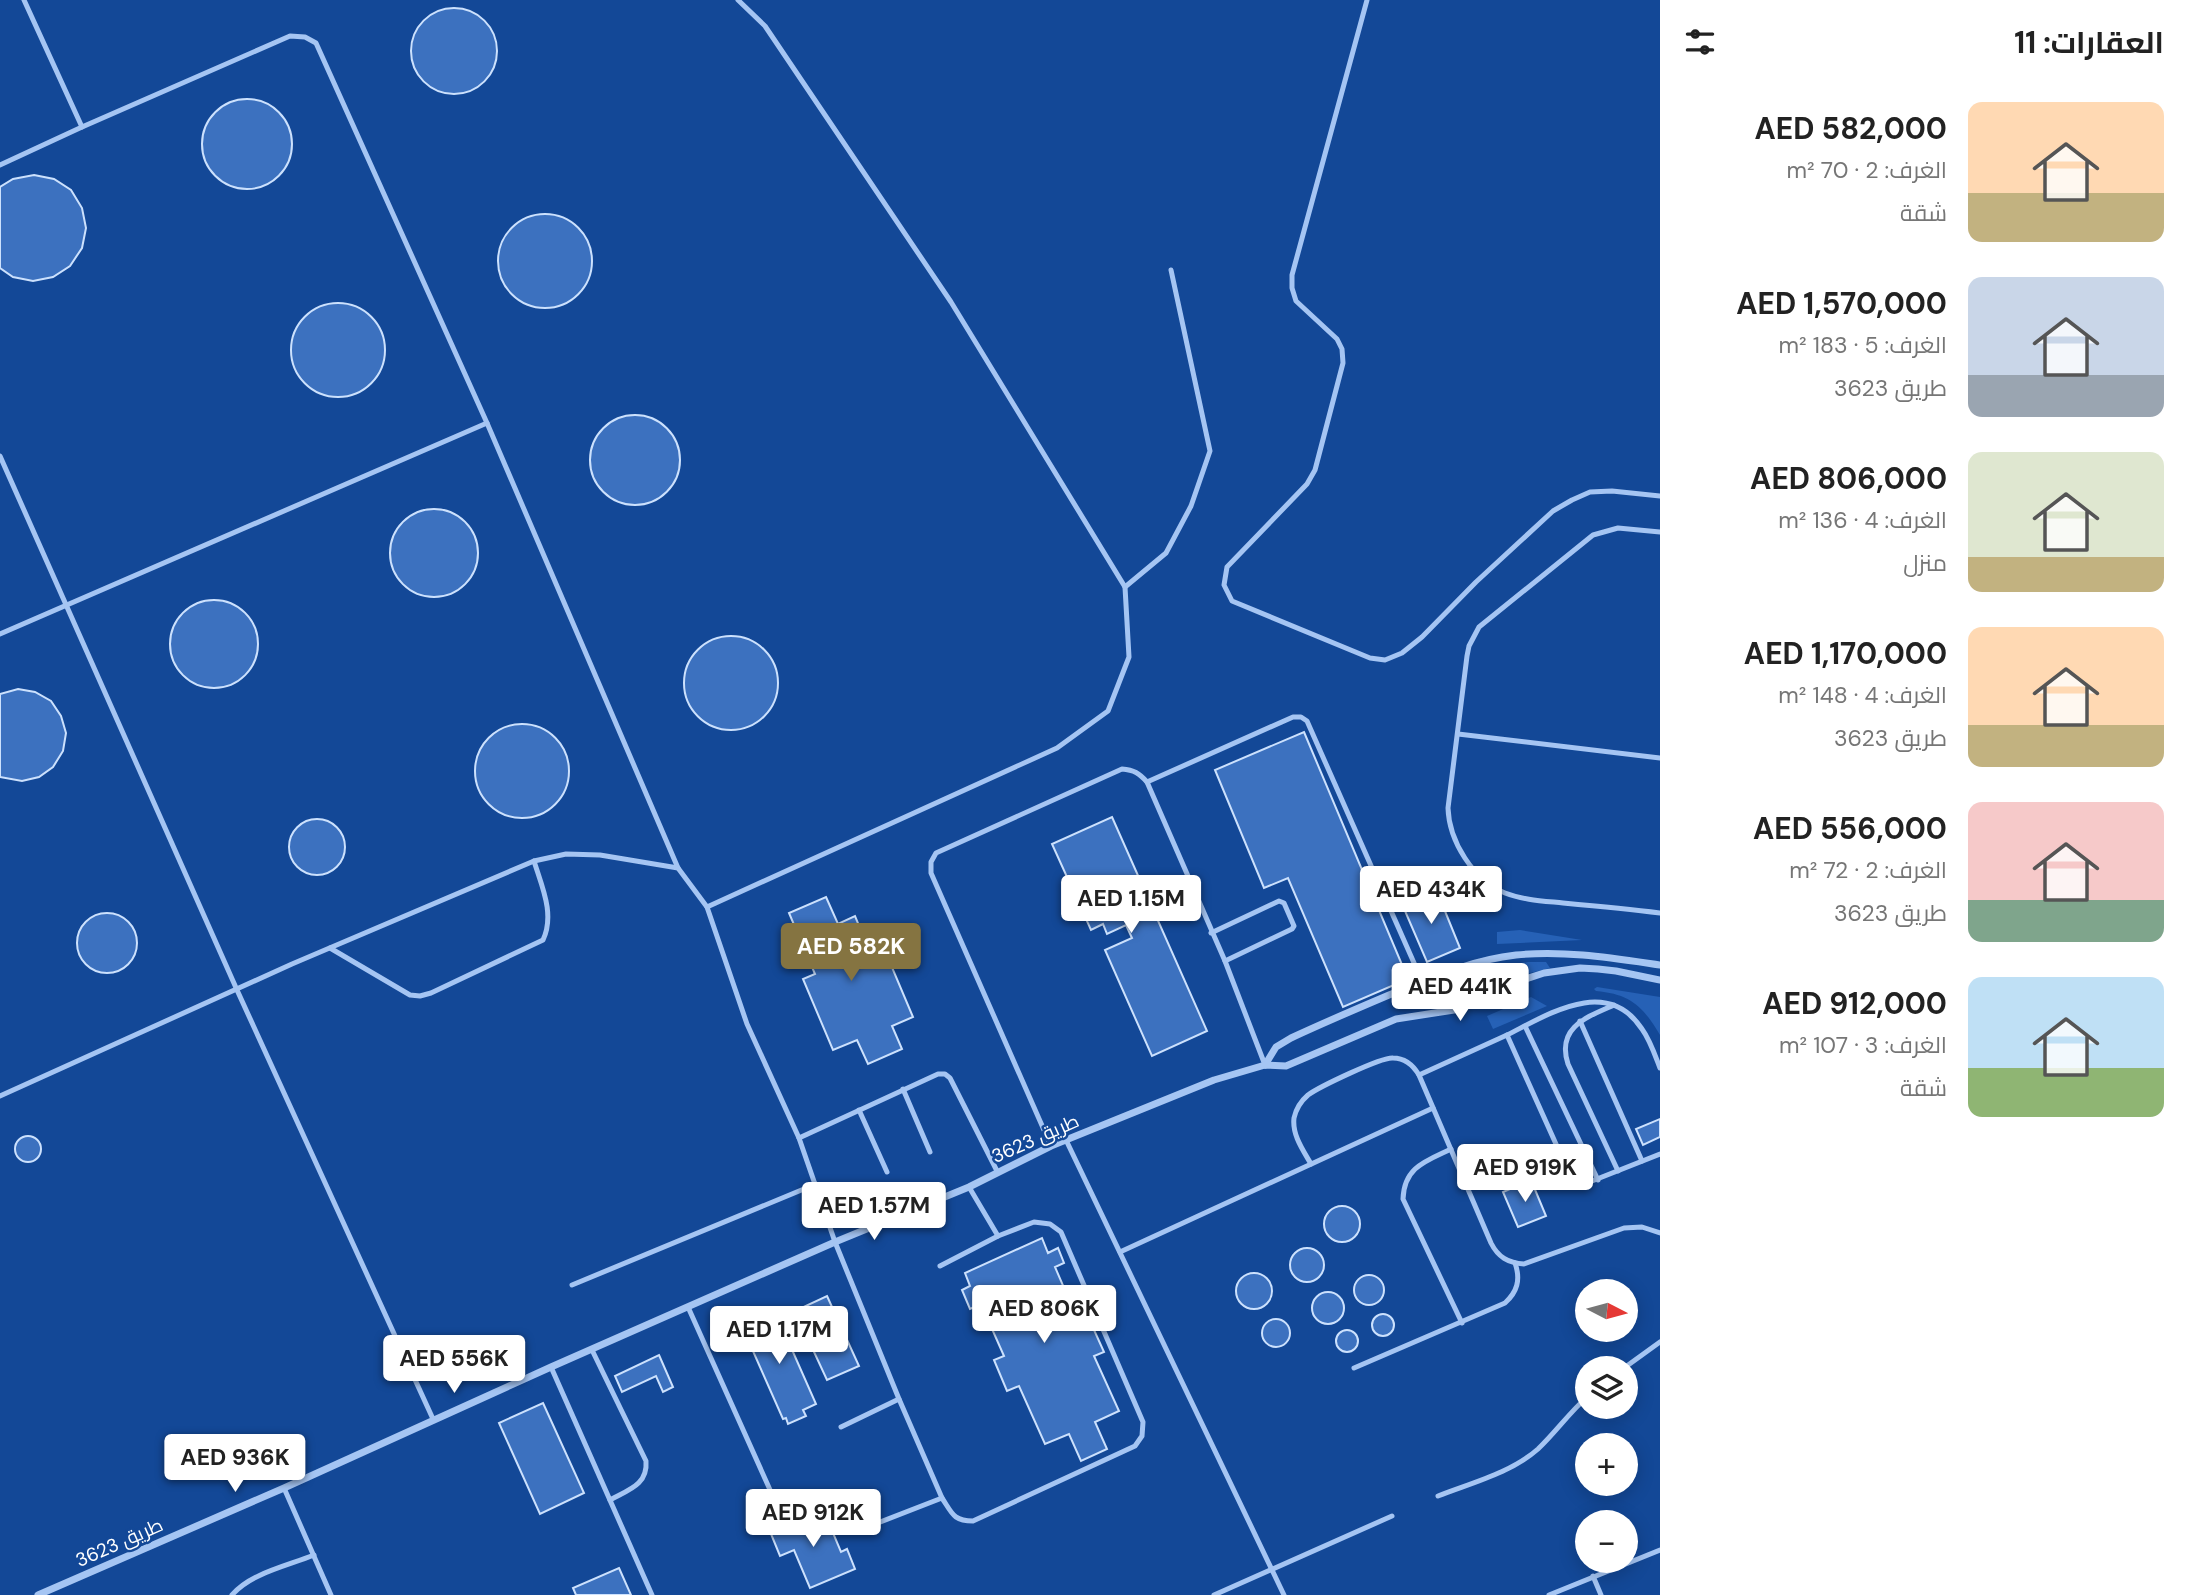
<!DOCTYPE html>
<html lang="ar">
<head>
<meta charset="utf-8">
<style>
	body { margin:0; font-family:"DM Sans",Cairo,sans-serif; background:#f6f6f6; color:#222; direction:rtl; height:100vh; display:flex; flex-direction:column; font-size:26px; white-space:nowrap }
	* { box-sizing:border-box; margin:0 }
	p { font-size:23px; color:#767676 }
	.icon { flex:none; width:38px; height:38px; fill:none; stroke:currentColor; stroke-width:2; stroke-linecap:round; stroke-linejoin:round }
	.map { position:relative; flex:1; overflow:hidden; direction:ltr }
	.details { display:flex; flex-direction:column; background:#fff; width:525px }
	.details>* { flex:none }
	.needle { width:46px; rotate:96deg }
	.controls { position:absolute; left:1575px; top:1279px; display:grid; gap:14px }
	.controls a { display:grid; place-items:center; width:63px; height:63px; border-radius:50%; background:#fff; box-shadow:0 4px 18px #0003; font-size:35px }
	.price { position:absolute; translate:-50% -60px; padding:0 16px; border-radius:7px; background:#fff; color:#222; font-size:23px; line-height:46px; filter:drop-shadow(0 2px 4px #0008) }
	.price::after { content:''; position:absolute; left:50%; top:42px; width:21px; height:16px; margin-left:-10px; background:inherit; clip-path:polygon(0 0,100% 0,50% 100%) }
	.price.active { background:#857441; color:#fff }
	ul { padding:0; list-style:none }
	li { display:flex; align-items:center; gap:21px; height:175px; padding:0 21px }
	li span { display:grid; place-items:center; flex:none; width:196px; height:140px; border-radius:14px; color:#555 }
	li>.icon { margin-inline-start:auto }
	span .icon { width:84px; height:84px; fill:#fffc; stroke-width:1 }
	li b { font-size:30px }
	h2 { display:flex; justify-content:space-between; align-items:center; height:84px; padding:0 21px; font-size:30px }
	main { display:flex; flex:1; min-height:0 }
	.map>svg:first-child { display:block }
	.green { fill:#2661b6 }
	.building { fill:#3c71bf; stroke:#cce1fd; stroke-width:2 }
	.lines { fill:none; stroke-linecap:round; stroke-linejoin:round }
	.service { stroke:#a5c5f3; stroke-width:5 }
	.minor { stroke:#a5c5f3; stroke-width:7 }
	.labels { text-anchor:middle; stroke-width:5; stroke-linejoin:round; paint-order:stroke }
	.street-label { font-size:19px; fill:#fff; stroke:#134897 }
</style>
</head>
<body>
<main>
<section class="details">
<h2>العقارات: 11<svg class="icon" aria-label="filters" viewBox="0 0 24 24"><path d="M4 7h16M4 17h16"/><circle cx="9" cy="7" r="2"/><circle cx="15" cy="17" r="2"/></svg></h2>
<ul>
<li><span style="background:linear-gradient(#ffd9b3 65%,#c2b280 0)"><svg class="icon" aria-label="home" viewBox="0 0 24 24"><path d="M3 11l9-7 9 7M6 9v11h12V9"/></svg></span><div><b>AED 582,000</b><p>الغرف: 2 · 70 m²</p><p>شقة</p></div></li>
<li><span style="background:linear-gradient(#c9d6e8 70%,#9aa5b1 0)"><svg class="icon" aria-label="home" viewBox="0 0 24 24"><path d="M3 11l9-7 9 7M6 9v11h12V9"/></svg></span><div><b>AED 1,570,000</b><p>الغرف: 5 · 183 m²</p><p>طريق 3623</p></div></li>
<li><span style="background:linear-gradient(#dfe7d0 75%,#c2b280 0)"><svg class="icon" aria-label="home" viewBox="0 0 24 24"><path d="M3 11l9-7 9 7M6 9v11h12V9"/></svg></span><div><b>AED 806,000</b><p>الغرف: 4 · 136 m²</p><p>منزل</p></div></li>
<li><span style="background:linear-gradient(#ffd9b3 70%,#c2b280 0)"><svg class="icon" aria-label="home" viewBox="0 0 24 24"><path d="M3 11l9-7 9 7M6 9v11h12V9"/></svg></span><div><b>AED 1,170,000</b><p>الغرف: 4 · 148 m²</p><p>طريق 3623</p></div></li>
<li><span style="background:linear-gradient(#f6c9c9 70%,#7fa58c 0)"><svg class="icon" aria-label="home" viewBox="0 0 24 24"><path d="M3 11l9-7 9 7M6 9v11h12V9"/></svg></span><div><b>AED 556,000</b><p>الغرف: 2 · 72 m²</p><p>طريق 3623</p></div></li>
<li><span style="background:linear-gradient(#bfe0f5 65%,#8fb573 0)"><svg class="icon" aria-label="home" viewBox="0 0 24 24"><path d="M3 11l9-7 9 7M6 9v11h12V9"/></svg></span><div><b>AED 912,000</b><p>الغرف: 3 · 107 m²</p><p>شقة</p></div></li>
</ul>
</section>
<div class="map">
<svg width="1660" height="1595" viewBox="0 0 1660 1595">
	<rect width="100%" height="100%" fill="#134897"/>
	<!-- green -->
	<g class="green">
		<polygon points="1520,930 1582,940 1497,944 1497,932"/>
		<polygon points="1528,962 1546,962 1550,968 1510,978 1491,986 1484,982 1482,974 1487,969"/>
		<path d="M1597,987L1660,997V1035C1643,1006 1630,994 1596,991L1594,989Z"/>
		<polygon points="1531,997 1547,1006 1493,1029 1487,1016"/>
	</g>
	<!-- building -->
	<g class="building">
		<circle cx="454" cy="51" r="43"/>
		<circle cx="247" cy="144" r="45"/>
		<polygon points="34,175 54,179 71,190 82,208 86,228 82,248 70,266 53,277 33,281 13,277 0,268 0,187 13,179"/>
		<circle cx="545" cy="261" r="47"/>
		<circle cx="338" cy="350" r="47"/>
		<circle cx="635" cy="460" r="45"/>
		<circle cx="434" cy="553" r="44"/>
		<circle cx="214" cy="644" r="44"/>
		<circle cx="731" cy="683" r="47"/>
		<polygon points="18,689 35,692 51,701 61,716 66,733 63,751 53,767 39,777 22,781 0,777 0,694"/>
		<circle cx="522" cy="771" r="47"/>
		<polygon points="1304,732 1408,979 1343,1007 1288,878 1264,888 1215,770"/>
		<polygon points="1112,817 1207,1031 1152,1056 1105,950 1132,938 1126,925 1107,934 1103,924 1091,930 1052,844"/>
		<circle cx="317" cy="847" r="28"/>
		<polygon points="1436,889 1460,948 1427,962 1402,904"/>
		<polygon points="826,897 838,924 855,916 870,952 883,946 913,1017 892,1026 902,1049 868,1064 857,1040 833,1050 803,979 815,974 789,913"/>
		<circle cx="107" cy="943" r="30"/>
		<polygon points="1660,1119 1660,1137 1643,1145 1636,1129"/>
		<circle cx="28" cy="1149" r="13"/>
		<polygon points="1531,1180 1546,1216 1518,1227 1503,1192"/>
		<circle cx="1342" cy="1224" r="18"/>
		<polygon points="1042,1238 1048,1253 1058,1248 1064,1263 1055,1267 1080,1325 1090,1321 1104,1352 1094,1356 1119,1411 1095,1422 1107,1449 1081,1461 1069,1434 1045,1444 1019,1386 1007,1391 994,1360 1004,1356 981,1304 970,1309 962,1290 970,1286 965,1273"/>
		<circle cx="1307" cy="1265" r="17"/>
		<circle cx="1254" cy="1291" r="18"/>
		<circle cx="1369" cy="1290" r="15"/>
		<circle cx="1328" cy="1308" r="16"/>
		<polygon points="827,1296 859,1366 827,1380 795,1311"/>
		<polygon points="774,1309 816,1404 803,1410 806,1416 788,1424 786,1418 783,1419 741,1324"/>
		<circle cx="1383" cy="1325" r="11"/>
		<circle cx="1276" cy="1333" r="14"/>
		<circle cx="1347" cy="1341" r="11"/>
		<polygon points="659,1355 673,1387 663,1392 656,1376 622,1392 615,1376"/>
		<polygon points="543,1403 584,1493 540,1514 499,1423"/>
		<polygon points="810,1511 816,1526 828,1521 841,1552 847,1549 855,1569 810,1588 794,1550 780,1556 769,1529"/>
		<polygon points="619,1568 631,1595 576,1595 573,1588"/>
	</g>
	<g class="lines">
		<!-- service -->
		<g class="service">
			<polyline points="24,0 82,127"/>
			<polyline points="1367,0 1292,275 1292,288 1296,301 1337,339 1342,349 1343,363 1315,470 1307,484 1227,567 1224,585 1232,601 1370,658 1385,660 1402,653 1422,637 1476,582 1553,511 1572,500 1590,492 1612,491 1660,496"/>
			<polyline points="0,165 82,127 290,36 305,37 316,43 487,423 678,868"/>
			<polyline points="0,456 237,990 433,1419"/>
			<path d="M1660,532L1618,528L1593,535L1479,627L1469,646L1467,656L1448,808C1449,841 1473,880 1505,893C1523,900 1544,901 1563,903C1596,906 1628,909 1660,913"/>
			<polyline points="1125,587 1166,553 1191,506 1210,451 1171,270"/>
			<polyline points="0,634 487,423"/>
			<polyline points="1458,734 1660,758"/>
			<polyline points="1147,782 1293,717 1301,717 1307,721 1422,981"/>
			<polyline points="707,907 1057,748 1108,711 1129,657 1125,587 951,302 765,26 738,0"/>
			<polyline points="1211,933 1279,901 1284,903 1294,926 1292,929 1225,961"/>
			<path d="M330,948L410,995L420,996L431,993L543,940C555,914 542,887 534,861"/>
			<path d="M1614,1005C1587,1017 1556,1027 1568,1064L1618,1171"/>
			<polyline points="1580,1021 1642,1161"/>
			<polyline points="1525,1026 1598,1180"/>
			<path d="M1660,1068C1655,1055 1650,1040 1642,1029C1607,976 1549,1014 1507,1035L1569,1173L1580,1180L1592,1181L1660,1154"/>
			<polyline points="1419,1075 1507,1035"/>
			<polyline points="903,1089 930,1152"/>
			<polyline points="0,1096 292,964 534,861 566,854 600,855 678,868 707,907 747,1024 799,1138 835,1242 899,1399 942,1498 857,1531"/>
			<polyline points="859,1110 887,1172"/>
			<polyline points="799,1138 938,1074 945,1074 950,1078 997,1171"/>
			<polyline points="1066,1140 1284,1595"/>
			<path d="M1051,1146L931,873V862L936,853L1122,769C1134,770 1139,773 1147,782L1225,961L1265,1065"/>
			<path d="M1451,1149C1426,1161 1404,1167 1403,1199L1462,1323"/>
			<path d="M1311,1164C1303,1150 1292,1135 1294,1118C1296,1109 1301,1101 1308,1095C1319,1087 1381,1057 1393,1058C1405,1058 1413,1065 1419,1075L1491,1243C1498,1257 1508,1263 1524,1264L1624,1228L1642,1227L1660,1233"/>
			<polyline points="969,1187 998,1236"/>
			<polyline points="1120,1252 1433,1108"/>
			<path d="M940,1266L998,1236L1034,1222L1050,1224L1061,1232L1143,1422L1142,1436L1135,1446L973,1521C953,1521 952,1513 942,1498"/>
			<polyline points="572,1285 816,1184"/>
			<polyline points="688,1307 775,1501"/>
			<path d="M592,1350L646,1461C648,1485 628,1490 610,1500"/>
			<polyline points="551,1367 652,1595"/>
			<path d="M1354,1368L1505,1303C1517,1292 1521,1280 1515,1263"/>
			<polyline points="1624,1368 1660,1342"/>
			<polyline points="841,1427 899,1399"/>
			<polyline points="284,1488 331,1595"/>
			<path d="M1438,1496C1471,1483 1511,1473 1538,1449C1555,1433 1569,1413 1587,1397"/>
			<polyline points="1593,1576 1601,1595"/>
			<path d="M232,1595C251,1573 287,1566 314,1555"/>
			<polyline points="1214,1595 1392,1516"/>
			<polyline points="1549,1595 1660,1550"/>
		</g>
		<!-- minor -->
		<g class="minor">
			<path d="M1265,1065L1276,1047L1291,1038C1323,1023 1356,1009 1389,995C1431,978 1471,960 1516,955C1564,950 1612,958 1660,965"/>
			<polyline points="38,1595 284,1488 551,1367 835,1242 969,1187 1051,1146 1214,1080 1265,1065 1286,1066 1396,1019 1454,1010 1510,984 1544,973 1580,968 1598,969 1616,971 1660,980"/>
		</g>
	</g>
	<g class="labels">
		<!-- street labels -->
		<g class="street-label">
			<text transform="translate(1035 1138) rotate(-24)" y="7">طريق 3623</text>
			<text transform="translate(119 1542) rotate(-24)" y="7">طريق 3623</text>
		</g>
	</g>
</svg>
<div class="controls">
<a><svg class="needle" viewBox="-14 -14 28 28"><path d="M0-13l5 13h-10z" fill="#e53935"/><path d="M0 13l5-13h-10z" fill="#767676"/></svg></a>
<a><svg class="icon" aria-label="layers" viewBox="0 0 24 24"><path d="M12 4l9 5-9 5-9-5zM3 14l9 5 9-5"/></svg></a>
<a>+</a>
<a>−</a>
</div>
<b class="price" style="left:1431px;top:926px">AED 434K</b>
<b class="price" style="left:1131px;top:935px">AED 1.15M</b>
<b class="price active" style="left:851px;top:983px">AED 582K</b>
<b class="price" style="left:1460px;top:1023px">AED 441K</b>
<b class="price" style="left:1525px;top:1204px">AED 919K</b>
<b class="price" style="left:874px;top:1242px">AED 1.57M</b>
<b class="price" style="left:1044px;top:1345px">AED 806K</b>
<b class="price" style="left:779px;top:1366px">AED 1.17M</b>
<b class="price" style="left:454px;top:1395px">AED 556K</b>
<b class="price" style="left:235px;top:1494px">AED 936K</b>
<b class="price" style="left:813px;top:1549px">AED 912K</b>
</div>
</main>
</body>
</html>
